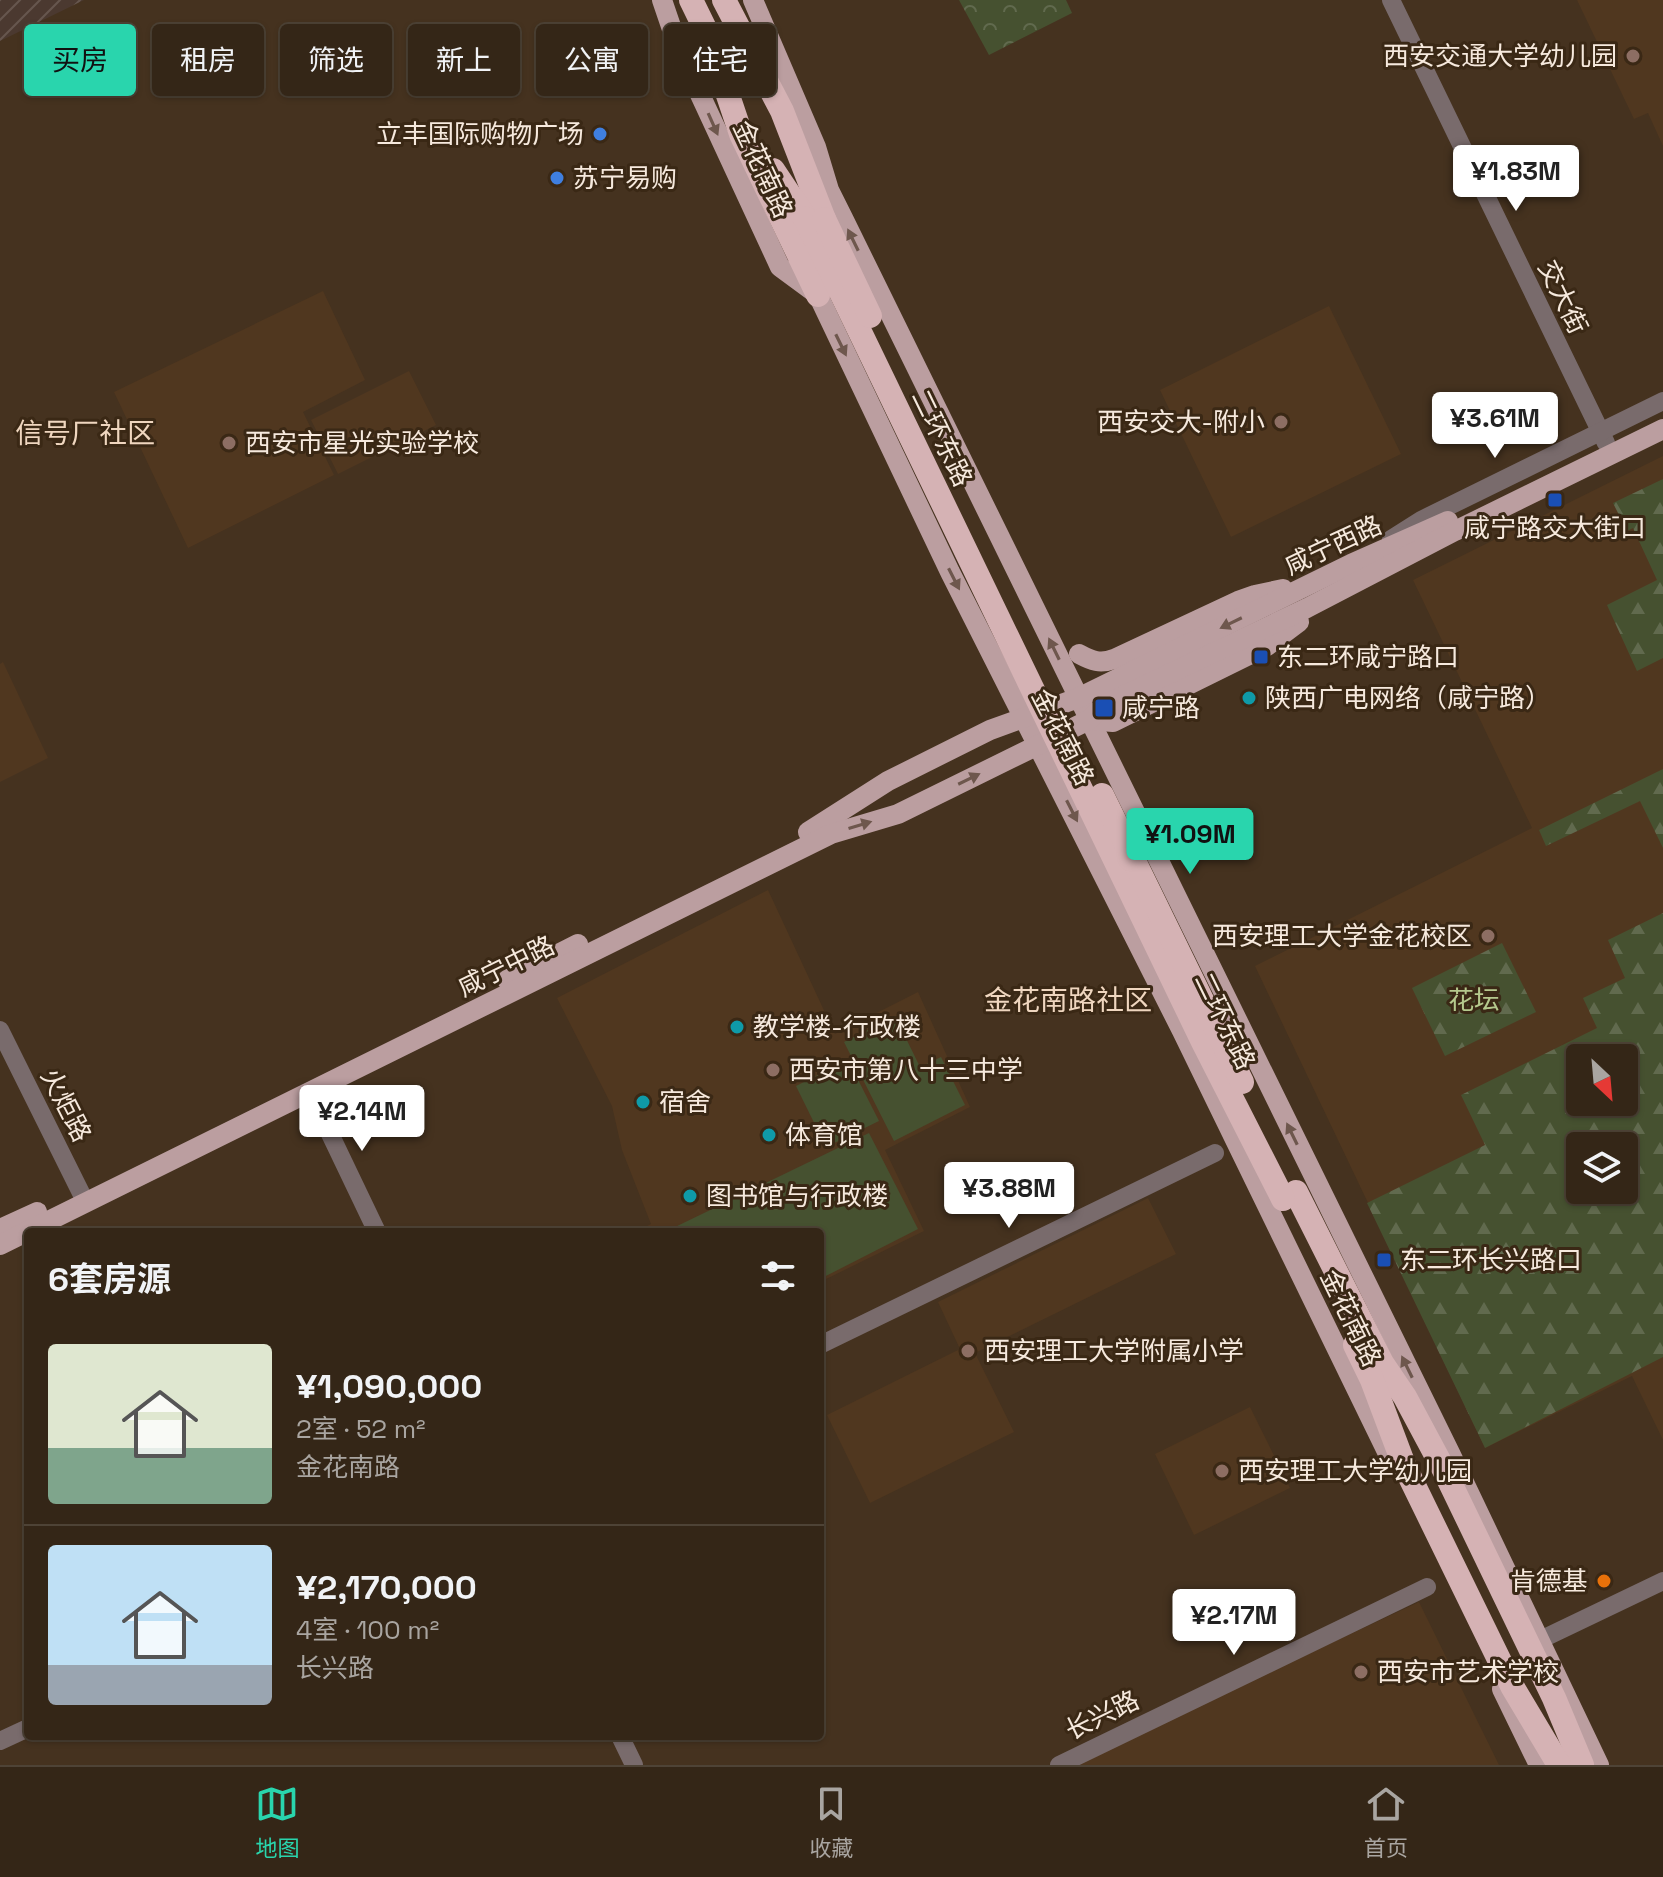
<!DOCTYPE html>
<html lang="zh">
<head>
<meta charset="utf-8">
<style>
	body { margin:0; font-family:"Space Grotesk","Noto Sans SC",sans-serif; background:#3f3224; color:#f1f3f6; height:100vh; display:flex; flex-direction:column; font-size:30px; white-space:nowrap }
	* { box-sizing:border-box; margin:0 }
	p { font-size:26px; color:#a9a5a1 }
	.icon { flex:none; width:44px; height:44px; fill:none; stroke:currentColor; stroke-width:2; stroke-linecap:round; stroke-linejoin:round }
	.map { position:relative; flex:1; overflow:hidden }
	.drawer { position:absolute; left:24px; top:1228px; width:800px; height:512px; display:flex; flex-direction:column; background:#342617; border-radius:8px; box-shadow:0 2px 6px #0004,0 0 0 2px #4e4336 }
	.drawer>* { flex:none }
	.hud { position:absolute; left:24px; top:24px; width:800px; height:72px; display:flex; gap:16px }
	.needle { width:52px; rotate:154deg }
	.tools { position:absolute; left:1566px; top:1044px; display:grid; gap:16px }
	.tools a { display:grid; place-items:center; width:72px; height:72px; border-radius:8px; background:#342617; box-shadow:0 2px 6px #0004,0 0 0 2px #4e4336; font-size:40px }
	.price { position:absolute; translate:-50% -68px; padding:0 18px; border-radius:8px; background:#fff; color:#222; font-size:26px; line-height:52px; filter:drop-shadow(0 2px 4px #0008) }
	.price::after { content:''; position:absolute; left:50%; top:48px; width:24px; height:18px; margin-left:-12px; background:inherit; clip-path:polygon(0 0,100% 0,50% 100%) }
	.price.selected { background:#29d5ad; color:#111 }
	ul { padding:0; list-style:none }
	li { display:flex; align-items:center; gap:24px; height:200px; padding:0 24px }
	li+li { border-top:2px solid #4e4336 }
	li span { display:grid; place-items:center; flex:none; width:224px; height:160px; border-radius:8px; color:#555 }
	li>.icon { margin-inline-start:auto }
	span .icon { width:96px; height:96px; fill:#fffc; stroke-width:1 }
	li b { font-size:34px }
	h2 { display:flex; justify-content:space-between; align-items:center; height:96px; padding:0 24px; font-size:34px }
	.pill { padding:0 28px; border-radius:8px; background:#342617; box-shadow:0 2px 6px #0004,0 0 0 2px #4e4336; font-size:28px; line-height:72px }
	.pill.selected { background:#29d5ad; color:#111 }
	.menu { display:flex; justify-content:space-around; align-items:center; height:112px; border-top:2px solid #4e4336; background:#342617; font-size:22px; color:#a9a5a1 }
	.menu a { display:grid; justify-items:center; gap:4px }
	.menu .selected { color:#29d5ad }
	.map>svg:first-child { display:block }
	.built { fill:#50371f; fill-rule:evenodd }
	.industrial { fill:url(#industrial-furrows) }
	.forest { fill:url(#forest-firs); fill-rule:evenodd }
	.park { fill:url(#park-crowns) }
	.pitch { fill:#465130 }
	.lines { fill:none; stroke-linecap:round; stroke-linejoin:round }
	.minor { stroke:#796b6c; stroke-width:18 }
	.major { stroke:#bb9ea0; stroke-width:20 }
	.highway { stroke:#d5b2b4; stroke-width:24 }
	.highway-bridge { stroke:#d5b2b4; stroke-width:24 }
	.oneway { fill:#6e574d }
	.education-dot { fill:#8d6e63; stroke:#3a2815; stroke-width:3 }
	.shop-dot { fill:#3f7fe0; stroke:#3a2815; stroke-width:3 }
	.transit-dot { fill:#1a4fb4; stroke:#3a2815; stroke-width:3 }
	.culture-dot { fill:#0f9aa8; stroke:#3a2815; stroke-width:3 }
	.food-dot { fill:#e8710a; stroke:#3a2815; stroke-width:3 }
	.labels { text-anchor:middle; stroke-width:6; stroke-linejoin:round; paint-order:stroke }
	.poi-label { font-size:26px; fill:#f6e9dd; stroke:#3a2815; text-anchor:start }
	.street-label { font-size:26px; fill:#f6e9dd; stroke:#3a2815 }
	.park-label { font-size:26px; fill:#b5c98d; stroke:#3a2815 }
	.neighbourhood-label { font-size:28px; fill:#efd6bf; stroke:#3a2815 }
</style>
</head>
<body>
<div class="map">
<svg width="1663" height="1765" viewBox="0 0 1663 1765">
	<defs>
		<pattern id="industrial-furrows" width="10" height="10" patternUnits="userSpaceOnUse" patternTransform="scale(2)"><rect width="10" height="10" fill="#4b3930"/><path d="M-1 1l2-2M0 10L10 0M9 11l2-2" fill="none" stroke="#66564e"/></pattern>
		<pattern id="forest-firs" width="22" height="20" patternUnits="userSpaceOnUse" patternTransform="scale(2)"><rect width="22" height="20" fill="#465130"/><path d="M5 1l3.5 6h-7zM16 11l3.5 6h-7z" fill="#616a4e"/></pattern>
		<pattern id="park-crowns" width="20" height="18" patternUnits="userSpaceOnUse" patternTransform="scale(2)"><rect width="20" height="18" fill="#465130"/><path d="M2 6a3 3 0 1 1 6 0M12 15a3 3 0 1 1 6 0" fill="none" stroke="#616a4e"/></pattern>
	</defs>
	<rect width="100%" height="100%" fill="#45321f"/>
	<!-- built -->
	<g class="built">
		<polygon points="1577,0 1663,0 1663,146 1648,113 1634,119"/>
		<polygon points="323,291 365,380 303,412 334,475 188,548 114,392"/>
		<polygon points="1329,306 1401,454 1231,537 1160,390"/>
		<polygon points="409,371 436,425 338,474 311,420"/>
		<path d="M1663,456V1440L1632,1376L1485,1448L1255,966L1532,828L1413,580ZM1580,1058H1624V1102H1580ZM1580,1146H1624V1190H1580Z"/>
		<polygon points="3,662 48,758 0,782 0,664"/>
		<polygon points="768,890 835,1034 918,992 970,1107 885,1150 924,1231 820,1282 820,1232 635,1232 651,1224 622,1150 612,1106 557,998"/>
		<polygon points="1148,1198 1176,1254 975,1353 1014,1432 870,1503 827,1415 960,1349 938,1302"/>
		<polygon points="1250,1407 1290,1488 1194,1535 1155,1454"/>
		<polygon points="1419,1602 1499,1765 1073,1765 1117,1743"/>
	</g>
	<!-- industrial -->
	<polygon class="industrial" points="0,0 84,0 0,41"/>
	<!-- forest -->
	<g class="forest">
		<polygon points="1663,479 1663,658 1637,671 1607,605 1657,580 1633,528 1627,531 1613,503"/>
		<polygon points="1663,769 1663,848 1640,801 1546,846 1539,830"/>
		<path d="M1663,913V1357L1485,1448L1367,1203L1485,1145L1461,1095L1597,1028L1583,998L1625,978L1608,940ZM1580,1058H1624V1102H1580ZM1580,1146H1624V1190H1580Z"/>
		<polygon points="1502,943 1536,1012 1445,1056 1412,988"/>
	</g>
	<!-- park -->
	<polygon class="park" points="959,0 1066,0 1072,13 989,55"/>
	<!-- pitch -->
	<g class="pitch">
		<polygon points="895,1016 920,1067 941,1057 965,1105 894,1141 844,1042"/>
		<polygon points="848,1060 879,1121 826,1147 796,1086"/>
		<polygon points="869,1133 918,1229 820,1279 820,1232 675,1232 673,1228"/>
	</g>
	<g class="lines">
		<!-- minor -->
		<g class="minor">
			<polyline points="1391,0 1606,443"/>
			<polyline points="1391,539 1421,520 1663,401"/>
			<polyline points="0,1030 86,1203"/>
			<polyline points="310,1092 377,1232"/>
			<polyline points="820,1345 1215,1153"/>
			<polyline points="1540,1640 1663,1581"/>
			<polyline points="620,1736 634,1765"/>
			<polyline points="0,1741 28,1728"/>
			<polyline points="1059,1765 1427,1587"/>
		</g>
		<!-- major -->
		<g class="major">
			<polyline points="662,0 678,47 780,267 818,295 950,572 1182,1031 1394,1466"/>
			<polyline points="753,0 816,147 829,190 844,220 1450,1453 1599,1765"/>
			<path d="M1079,654C1092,661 1100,664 1114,659L1238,601L1255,595L1283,589"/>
			<polyline points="1089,720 1113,722 1267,646 1299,622"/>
			<polyline points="808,832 888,781 990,730 1078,698 1351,564 1448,521"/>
			<polyline points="507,980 578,944"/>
			<polyline points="0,1229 37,1212"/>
			<polyline points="0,1245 831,834 898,814 1089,720 1104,705 1307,608 1455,531 1663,429"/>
			<polyline points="1502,1689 1539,1765"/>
		</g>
		<!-- highway -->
		<g class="highway">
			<polyline points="691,0 714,47"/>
			<polyline points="724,0 782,111 824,219"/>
			<polyline points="707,33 741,134 818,295"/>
			<polyline points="773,170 805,218"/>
			<polyline points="1296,1192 1382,1363 1405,1397 1443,1468 1554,1698 1582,1765"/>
			<polyline points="1355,1345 1372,1380 1404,1465 1512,1686 1559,1765"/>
		</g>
		<!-- highway-bridge -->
		<g class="highway-bridge">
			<polyline points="805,218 1203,1042 1283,1199"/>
			<polyline points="824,219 870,316"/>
			<polyline points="1102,795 1242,1082"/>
		</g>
	</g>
	<!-- one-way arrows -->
	<defs><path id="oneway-solid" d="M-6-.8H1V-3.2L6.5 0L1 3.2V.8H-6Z" transform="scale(2)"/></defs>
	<g class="oneway">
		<use href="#oneway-solid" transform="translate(713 124) rotate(66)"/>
		<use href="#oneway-solid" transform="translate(853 240) rotate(-116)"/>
		<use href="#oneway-solid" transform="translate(841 345) rotate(64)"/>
		<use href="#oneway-solid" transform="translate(954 579) rotate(63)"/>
		<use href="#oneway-solid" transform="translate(1231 623) rotate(154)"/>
		<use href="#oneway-solid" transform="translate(1054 649) rotate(-116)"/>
		<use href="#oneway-solid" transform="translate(969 779) rotate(-26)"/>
		<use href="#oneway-solid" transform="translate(1072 811) rotate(63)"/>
		<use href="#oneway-solid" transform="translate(860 825) rotate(-17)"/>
		<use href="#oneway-solid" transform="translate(1292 1134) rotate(-116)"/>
		<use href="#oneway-solid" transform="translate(1407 1367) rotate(-116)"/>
	</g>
	<!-- markers -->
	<g class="education-dot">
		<circle cx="1633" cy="56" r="8"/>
		<circle cx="1281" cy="422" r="8"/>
		<circle cx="229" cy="443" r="8"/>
		<circle cx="1488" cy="936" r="8"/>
		<circle cx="773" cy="1070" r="8"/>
		<circle cx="968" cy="1351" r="8"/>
		<circle cx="1222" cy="1471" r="8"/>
		<circle cx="1361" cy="1672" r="8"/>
	</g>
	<g class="shop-dot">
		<circle cx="600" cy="134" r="8"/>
		<circle cx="557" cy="178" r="8"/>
	</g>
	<g class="transit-dot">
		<rect x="1547" y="492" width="16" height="16" rx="4"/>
		<rect x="1253" y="649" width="16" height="16" rx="4"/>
		<rect x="1094" y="698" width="20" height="20" rx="4"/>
		<rect x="1376" y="1252" width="16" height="16" rx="4"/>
	</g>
	<g class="culture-dot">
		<circle cx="1249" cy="698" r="8"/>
		<circle cx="737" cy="1027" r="8"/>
		<circle cx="643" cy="1102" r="8"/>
		<circle cx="769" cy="1135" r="8"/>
		<circle cx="690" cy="1196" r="8"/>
	</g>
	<circle class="food-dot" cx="1604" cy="1581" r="8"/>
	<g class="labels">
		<!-- poi labels -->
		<g class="poi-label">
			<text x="1617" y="65" text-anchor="end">西安交通大学幼儿园</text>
			<text x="584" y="143" text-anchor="end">立丰国际购物广场</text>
			<text x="573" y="187">苏宁易购</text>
			<text x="1265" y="431" text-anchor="end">西安交大-附小</text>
			<text x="245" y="452">西安市星光实验学校</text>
			<text x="1555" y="537" text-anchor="middle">咸宁路交大街口</text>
			<text x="1277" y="666">东二环咸宁路口</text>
			<text x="1265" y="707">陕西广电网络（咸宁路）</text>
			<text x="1122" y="717">咸宁路</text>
			<text x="1472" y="945" text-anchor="end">西安理工大学金花校区</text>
			<text x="753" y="1036">教学楼-行政楼</text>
			<text x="789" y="1079">西安市第八十三中学</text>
			<text x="659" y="1111">宿舍</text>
			<text x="785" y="1144">体育馆</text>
			<text x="706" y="1205">图书馆与行政楼</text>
			<text x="1400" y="1269">东二环长兴路口</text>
			<text x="984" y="1360">西安理工大学附属小学</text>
			<text x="1238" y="1480">西安理工大学幼儿园</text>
			<text x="1588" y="1590" text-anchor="end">肯德基</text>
			<text x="1377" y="1681">西安市艺术学校</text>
		</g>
		<!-- street labels -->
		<g class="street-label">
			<text transform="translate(763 169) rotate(65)" y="9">金花南路</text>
			<text transform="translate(1563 297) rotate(64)" y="9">交大街</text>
			<text transform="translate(942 438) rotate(64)" y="9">二环东路</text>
			<text transform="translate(1333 545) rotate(-25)" y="9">咸宁西路</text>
			<text transform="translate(1063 737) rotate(63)" y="9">金花南路</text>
			<text transform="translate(506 966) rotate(-26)" y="9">咸宁中路</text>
			<text transform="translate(1225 1021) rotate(64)" y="9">二环东路</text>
			<text transform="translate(66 1105) rotate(63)" y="9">火炬路</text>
			<text transform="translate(1351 1318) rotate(64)" y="9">金花南路</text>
			<text transform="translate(1102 1715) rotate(-26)" y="9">长兴路</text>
		</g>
		<!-- park labels -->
		<g class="park-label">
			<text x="1474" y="1009">花坛</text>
		</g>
		<!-- neighbourhood labels -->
		<g class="neighbourhood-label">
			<text x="85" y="443">信号厂社区</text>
			<text x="1068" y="1010">金花南路社区</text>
		</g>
	</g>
</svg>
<div class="tools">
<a><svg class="needle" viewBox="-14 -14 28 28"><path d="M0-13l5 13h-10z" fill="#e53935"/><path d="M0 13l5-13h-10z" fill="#a9a5a1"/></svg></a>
<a><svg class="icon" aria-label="layers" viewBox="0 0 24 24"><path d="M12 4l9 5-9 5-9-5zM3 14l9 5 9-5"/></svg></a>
</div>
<b class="price" style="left:1516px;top:213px">¥1.83M</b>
<b class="price" style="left:1495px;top:460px">¥3.61M</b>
<b class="price selected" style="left:1190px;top:876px">¥1.09M</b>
<b class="price" style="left:362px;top:1153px">¥2.14M</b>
<b class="price" style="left:1009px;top:1230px">¥3.88M</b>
<b class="price" style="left:1234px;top:1657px">¥2.17M</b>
<div class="hud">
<a class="pill selected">买房</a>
<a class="pill">租房</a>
<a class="pill">筛选</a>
<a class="pill">新上</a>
<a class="pill">公寓</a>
<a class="pill">住宅</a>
</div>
<section class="drawer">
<h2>6套房源<svg class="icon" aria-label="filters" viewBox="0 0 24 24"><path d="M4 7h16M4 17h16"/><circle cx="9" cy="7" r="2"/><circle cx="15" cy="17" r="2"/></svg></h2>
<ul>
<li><span style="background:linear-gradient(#dfe7d0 65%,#7fa58c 0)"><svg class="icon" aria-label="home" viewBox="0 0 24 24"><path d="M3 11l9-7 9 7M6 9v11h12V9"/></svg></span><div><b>¥1,090,000</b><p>2室 · 52 m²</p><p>金花南路</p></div></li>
<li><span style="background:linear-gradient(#bfe0f5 75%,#9aa5b1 0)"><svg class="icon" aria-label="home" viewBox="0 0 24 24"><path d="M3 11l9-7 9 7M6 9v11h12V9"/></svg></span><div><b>¥2,170,000</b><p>4室 · 100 m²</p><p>长兴路</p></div></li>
</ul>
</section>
</div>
<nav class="menu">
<a class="selected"><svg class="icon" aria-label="map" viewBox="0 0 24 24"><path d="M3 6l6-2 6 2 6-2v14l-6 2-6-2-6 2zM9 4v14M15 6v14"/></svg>地图</a>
<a><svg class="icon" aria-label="saved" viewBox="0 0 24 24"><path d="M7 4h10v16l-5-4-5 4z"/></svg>收藏</a>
<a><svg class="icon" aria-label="home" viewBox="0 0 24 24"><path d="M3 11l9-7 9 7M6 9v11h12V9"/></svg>首页</a>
</nav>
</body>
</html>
